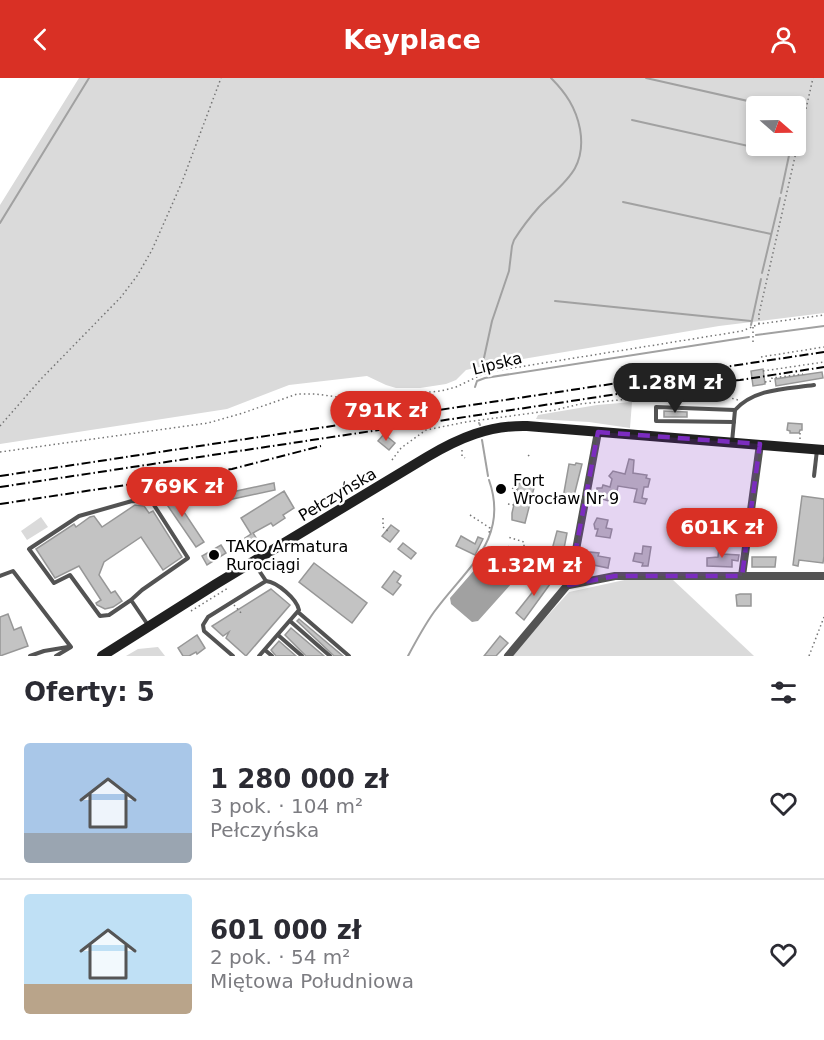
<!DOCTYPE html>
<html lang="pl">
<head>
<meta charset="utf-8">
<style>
	body { margin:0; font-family:"DejaVu Sans",sans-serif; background:#f7f7f7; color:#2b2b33; height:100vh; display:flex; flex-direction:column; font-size:22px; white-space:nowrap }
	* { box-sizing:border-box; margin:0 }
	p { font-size:20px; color:#7c7c81 }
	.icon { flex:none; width:33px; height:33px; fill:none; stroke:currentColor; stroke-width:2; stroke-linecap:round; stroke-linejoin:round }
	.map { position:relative; height:578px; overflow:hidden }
	.drawer { display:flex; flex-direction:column; background:#fff; flex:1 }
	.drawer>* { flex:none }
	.needle { width:39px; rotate:110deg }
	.fabs { position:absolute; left:746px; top:18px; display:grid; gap:12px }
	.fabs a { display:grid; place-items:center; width:60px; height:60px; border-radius:6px; background:#fff; box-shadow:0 3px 9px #0003; font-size:30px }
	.price { position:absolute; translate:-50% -51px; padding:0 14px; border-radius:21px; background:#d93025; color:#fff; font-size:20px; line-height:39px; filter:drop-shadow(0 2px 3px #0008) }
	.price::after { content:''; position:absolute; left:50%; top:36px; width:18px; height:14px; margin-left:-9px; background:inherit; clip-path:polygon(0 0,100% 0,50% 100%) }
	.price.selected { background:#222; color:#fff }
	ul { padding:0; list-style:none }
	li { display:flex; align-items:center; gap:18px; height:150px; padding:0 24px }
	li+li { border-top:2px solid #e1e1e2 }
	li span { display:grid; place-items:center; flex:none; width:168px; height:120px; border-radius:6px; color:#555 }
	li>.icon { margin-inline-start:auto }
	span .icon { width:72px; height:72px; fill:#fffc; stroke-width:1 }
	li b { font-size:26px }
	h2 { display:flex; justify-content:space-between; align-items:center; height:72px; padding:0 24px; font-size:26px }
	header { display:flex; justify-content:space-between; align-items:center; height:78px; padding:0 24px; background:#d93025; color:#fff; font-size:27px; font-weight:700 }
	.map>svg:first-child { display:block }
	.green { fill:#dadada; fill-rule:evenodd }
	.water { fill:#a1a1a1 }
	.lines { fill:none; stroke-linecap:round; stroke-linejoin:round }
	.stream { stroke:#a1a1a1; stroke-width:2 }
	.building { fill:#c3c3c3; stroke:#979797; stroke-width:1.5 }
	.path { stroke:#757575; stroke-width:1.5; stroke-dasharray:1.5 3; stroke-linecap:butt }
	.service { stroke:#535353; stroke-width:4 }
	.minor { stroke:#535353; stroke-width:8 }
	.secondary { stroke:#202020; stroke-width:10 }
	.rail { stroke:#000; stroke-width:2; stroke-dasharray:9 3 1.5 3; stroke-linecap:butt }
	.marked { fill:#7b2cbf; fill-opacity:0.2; stroke:#7b2cbf; stroke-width:4.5; stroke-dasharray:12 8; stroke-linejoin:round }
	.poi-dot { fill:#000; stroke:#fff; stroke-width:2 }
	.labels { text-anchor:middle; stroke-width:5; stroke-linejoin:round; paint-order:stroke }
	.street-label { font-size:16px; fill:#000; stroke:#fff }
	.poi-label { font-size:16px; fill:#000; stroke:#fff; text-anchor:start }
</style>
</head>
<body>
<header><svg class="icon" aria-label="back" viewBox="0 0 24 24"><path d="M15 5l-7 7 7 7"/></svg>Keyplace<svg class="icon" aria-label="person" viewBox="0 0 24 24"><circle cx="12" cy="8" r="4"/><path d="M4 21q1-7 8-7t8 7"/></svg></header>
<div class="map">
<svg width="824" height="578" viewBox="0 0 824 578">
	<rect width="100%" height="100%" fill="#fff"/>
	<!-- green -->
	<g class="green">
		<path d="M79,0H824V235L719,248L488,287L466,292L456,302L446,306L420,310H396L386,307L367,298L289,307L227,331L0,366V127ZM795,28V68H756V28Z"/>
		<polygon points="632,324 630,350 589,344 536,341 538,337 597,327"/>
		<polygon points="41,439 48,449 27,462 21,453"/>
		<polygon points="629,501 672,501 754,578 511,578 569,514"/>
		<polygon points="158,569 165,578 126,578 138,571"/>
	</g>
	<!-- water -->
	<polygon class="water" points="490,474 497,475 504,483 522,492 520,496 478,543 472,544 451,526 450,520"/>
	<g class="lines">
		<!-- stream -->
		<g class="stream">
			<polyline points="646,0 770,28"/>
			<polyline points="795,35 799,36 795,52"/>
			<polyline points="632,42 789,77"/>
			<polyline points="781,115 791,68"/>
			<polyline points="623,124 771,156"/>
			<polyline points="0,145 89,0"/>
			<polyline points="762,195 780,120"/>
			<polyline points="555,223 751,243"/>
			<polyline points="751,247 761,201"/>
			<polyline points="756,257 824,248"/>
			<path d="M482,289L492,243L509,193L512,168L514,162C521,151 530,139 539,129C564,104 587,91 580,51C576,30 566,15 551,0"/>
			<polyline points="475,309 477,303 485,300 749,259"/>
			<polyline points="479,345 480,347"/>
			<polyline points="482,362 488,398"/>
			<path d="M408,578C416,563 424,548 434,534C465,491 510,462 489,402"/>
		</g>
	</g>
	<!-- building -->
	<g class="building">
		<polygon points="763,291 765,306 753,308 751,293"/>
		<polygon points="822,294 823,300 776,308 775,301"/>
		<polygon points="664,333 687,334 687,339 664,339"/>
		<polygon points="788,345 802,346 802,352 800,352 799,355 790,355 790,353 787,352"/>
		<polygon points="384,356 395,365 389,372 378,363"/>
		<polygon points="629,381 634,382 633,395 647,397 646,400 650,401 648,409 644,409 642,420 647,421 645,426 634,424 637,411 618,408 617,413 614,412 612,424 596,419 597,410 602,410 603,407 610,409 612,401 609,398 613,393 625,396"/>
		<polygon points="576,385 582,386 573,422 571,422 570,427 559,425 561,420 563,420 569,386 575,387"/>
		<polygon points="523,398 536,402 525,445 512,442 512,435 520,401"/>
		<polygon points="274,405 275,412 214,425 213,418 203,420 201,413 226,408 227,415"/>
		<polygon points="170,413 204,464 196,469 159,415"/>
		<polygon points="284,413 294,430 283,437 285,440 273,448 271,445 253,455 257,461 249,467 245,460 251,456 241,440"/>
		<polygon points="802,418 824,421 824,478 823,485 799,482 798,488 793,487"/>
		<polygon points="135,427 144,428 149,435 153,433 182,479 163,492 141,459 104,484 99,497 111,515 115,513 122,523 113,529 105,531 97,527 96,525 101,522 79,488 55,500 36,471 74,446 76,449 90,439 94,438 102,449"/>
		<polygon points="597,440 608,442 606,450 612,451 610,460 596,458 598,451 595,451 594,446"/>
		<polygon points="762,442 771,443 770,447 773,448 772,457 760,455"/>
		<polygon points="391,447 399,453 390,464 382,458"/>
		<polygon points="557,453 567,455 562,481 550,479"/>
		<polygon points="461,458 475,466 478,459 483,461 475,477 456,468"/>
		<polygon points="403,465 416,475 411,481 398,471"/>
		<polygon points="221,467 226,475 207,487 202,478"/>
		<polygon points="643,468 651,469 648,488 642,488 643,485 633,483 635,475 642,476"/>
		<polygon points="719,468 725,468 723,476 739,477 738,483 732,482 732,489 707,488 707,480 718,479"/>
		<polygon points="590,474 599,475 598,478 610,480 608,490 593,487 592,493 585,492 586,486 583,485 585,476 590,477"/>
		<polygon points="752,479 776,479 775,489 752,489"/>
		<polygon points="314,485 367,525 352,545 299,504"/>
		<polygon points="394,493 401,498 397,504 401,507 393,517 382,509"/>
		<polygon points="539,496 550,506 524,542 516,535 539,506 534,502"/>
		<polygon points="271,511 290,527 246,578 226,560 229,554 223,558 212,548"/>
		<polygon points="740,516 751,516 751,528 737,528 736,517"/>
		<polygon points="8,536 14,552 21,549 28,568 0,578 0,539"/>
		<polygon points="299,541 343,578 334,578 297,543"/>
		<polygon points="291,550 324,578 306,578 285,557"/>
		<polygon points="197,557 205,570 197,576 196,574 189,578 183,578 178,570"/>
		<polygon points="500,558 508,565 496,578 484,578"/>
		<polygon points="279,563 296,578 276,578 271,572"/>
	</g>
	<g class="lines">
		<!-- path -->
		<g class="path">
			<polyline points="759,246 759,236 813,0"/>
			<polyline points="753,264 753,249"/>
			<polyline points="761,279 824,269"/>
			<polyline points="763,293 824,284"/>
			<polyline points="487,294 490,283"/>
			<polyline points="765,304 772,303 772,300 803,296"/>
			<polyline points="0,348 41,301 121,219 137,198 152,172 182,104 221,0"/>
			<polyline points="800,361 800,353"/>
			<polyline points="462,372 462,378 465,380"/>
			<polyline points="0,374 208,345 243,335 297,316 316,316 352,321 441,313 456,309 481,297 494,293 742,253 759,246 824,237"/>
			<polyline points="528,378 531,376"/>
			<polyline points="392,382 401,370 426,352 466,344 555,332 580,326 678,316 713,315 738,322"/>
			<polyline points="512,410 517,412"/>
			<polyline points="508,426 514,427"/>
			<polyline points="470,437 490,450 489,455 491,456"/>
			<polyline points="383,440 383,449 389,454"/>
			<polyline points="508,468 513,478 520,480 524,474 524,464 508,459"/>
			<polyline points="234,527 242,536"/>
			<polyline points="191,533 228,510"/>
			<polyline points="809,578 824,539"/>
		</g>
		<!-- service -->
		<g class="service">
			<polyline points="734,344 656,343 656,329 735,332"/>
			<path d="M732,364L735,332C755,310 787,311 814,307"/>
			<polyline points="814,398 817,372"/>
			<polyline points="0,498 13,493 71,569 56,578"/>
			<polyline points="131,522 109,537 100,538 70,497 54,505 29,471 79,438 132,423 152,424 188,480 142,512 131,522 148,547"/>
			<polyline points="298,534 349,578"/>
			<polyline points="290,543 330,578"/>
			<polyline points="278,557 302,578"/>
			<polyline points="265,572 272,578"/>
			<polyline points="30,578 44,573 68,569"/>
			<polyline points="233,578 204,553 203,547 208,539 266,503 254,485"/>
			<path d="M259,578L299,532C297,521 277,504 266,503"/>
		</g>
		<!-- minor -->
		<g class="minor">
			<polyline points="742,498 760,366"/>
			<polyline points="569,507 615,498 824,498"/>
			<polyline points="508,578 570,504 598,354"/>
		</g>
		<!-- secondary -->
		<path class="secondary" d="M102,578L216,506L427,379C459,360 489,347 527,348L824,372"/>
		<!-- rail -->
		<g class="rail">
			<polyline points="0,398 824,274"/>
			<polyline points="0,409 631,314 740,302 824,289"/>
			<polyline points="0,426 232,391 321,368"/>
		</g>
	</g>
	<!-- marked area -->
	<path class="marked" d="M598,354L760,366L742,498H615L569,507Z"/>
	<!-- markers -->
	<g class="poi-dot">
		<circle cx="501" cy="411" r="6"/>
		<circle cx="214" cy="477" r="6"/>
	</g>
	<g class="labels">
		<!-- street labels -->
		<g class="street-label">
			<text transform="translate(497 285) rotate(-14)" y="6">Lipska</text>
			<text transform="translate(337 416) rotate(-31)" y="6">Pełczyńska</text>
		</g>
		<!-- poi labels -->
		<g class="poi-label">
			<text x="513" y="408">Fort<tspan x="513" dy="18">Wrocław Nr 9</tspan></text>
			<text x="226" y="474">TAKO Armatura<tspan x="226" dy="18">Rurociągi</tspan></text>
		</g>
	</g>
</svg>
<div class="fabs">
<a><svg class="needle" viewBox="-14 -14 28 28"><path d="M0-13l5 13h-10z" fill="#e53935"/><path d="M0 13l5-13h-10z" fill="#7c7c81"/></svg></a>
</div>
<b class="price selected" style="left:675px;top:336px">1.28M zł</b>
<b class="price" style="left:386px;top:364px">791K zł</b>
<b class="price" style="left:182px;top:440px">769K zł</b>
<b class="price" style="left:722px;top:481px">601K zł</b>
<b class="price" style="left:534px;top:519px">1.32M zł</b>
</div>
<section class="drawer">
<h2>Oferty: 5<svg class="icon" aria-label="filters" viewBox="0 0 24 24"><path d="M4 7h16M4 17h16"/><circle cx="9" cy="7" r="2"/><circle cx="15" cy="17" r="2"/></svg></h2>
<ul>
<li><span style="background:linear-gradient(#a9c7e8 75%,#9aa5b1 0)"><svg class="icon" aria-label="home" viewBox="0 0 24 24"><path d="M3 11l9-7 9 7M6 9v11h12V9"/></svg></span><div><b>1 280 000 zł</b><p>3 pok. · 104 m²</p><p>Pełczyńska</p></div><svg class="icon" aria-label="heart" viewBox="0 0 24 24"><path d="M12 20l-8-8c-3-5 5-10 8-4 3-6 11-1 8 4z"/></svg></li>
<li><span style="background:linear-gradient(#bfe0f5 75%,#b9a48a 0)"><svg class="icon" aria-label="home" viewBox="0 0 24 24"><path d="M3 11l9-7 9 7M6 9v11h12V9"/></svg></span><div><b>601 000 zł</b><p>2 pok. · 54 m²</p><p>Miętowa Południowa</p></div><svg class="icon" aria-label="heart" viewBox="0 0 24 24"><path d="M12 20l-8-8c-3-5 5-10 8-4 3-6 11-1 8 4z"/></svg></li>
</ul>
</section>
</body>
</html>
